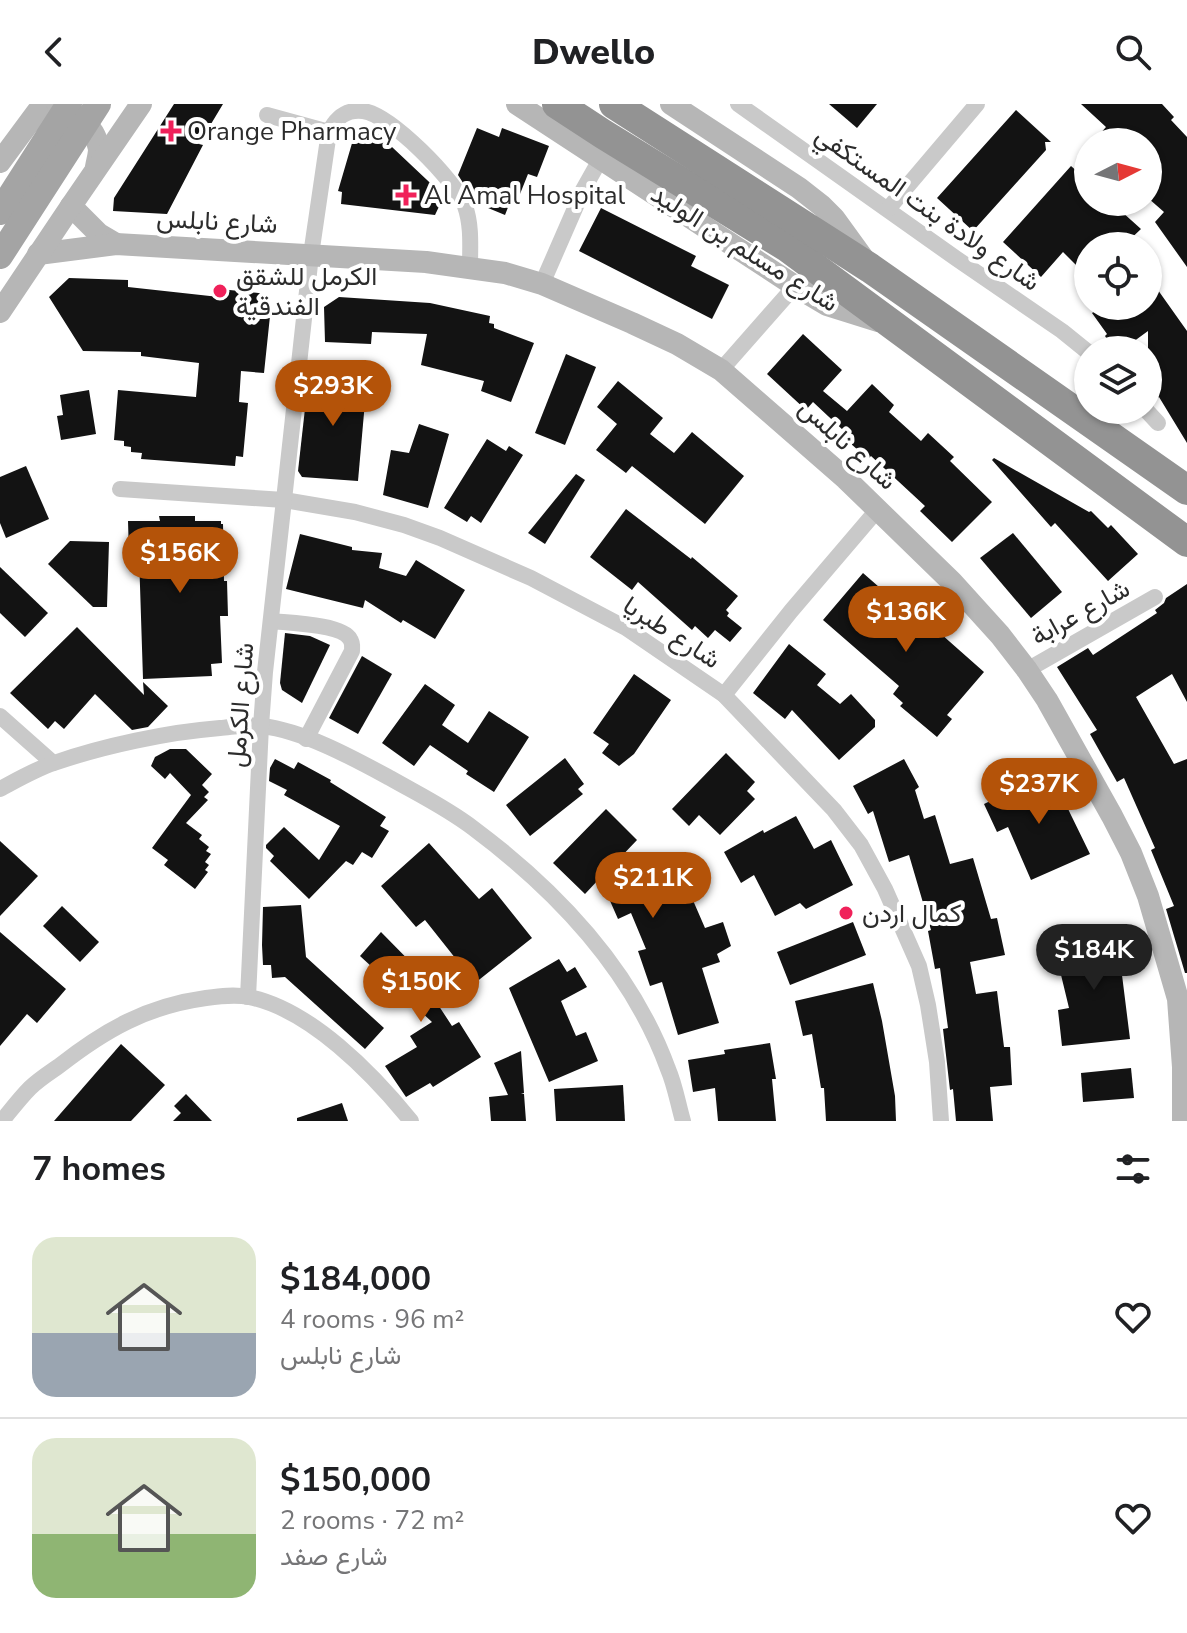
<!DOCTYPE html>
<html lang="en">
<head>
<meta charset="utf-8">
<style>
	body { margin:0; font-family:"Nunito Sans",Vazirmatn,sans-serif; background:#f6f6f6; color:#202124; height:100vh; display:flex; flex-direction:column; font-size:30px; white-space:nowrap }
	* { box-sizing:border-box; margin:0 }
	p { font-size:26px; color:#757577 }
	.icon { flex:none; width:44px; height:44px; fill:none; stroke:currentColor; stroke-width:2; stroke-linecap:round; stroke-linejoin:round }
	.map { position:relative; height:1017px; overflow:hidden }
	.sheet { display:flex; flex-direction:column; background:#fff; flex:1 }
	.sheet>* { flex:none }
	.needle { width:52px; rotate:84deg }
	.fabs { position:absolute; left:1074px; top:24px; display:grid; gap:16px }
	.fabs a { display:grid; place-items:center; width:88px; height:88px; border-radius:50%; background:#fff; box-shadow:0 2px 6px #0004; font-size:40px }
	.price { position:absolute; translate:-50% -68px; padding:0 18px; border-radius:28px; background:#b45309; color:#fff; font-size:26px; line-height:52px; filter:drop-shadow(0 2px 4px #0008) }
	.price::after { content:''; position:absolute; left:50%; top:48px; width:24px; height:18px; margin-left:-12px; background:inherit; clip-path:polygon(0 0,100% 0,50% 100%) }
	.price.active { background:#222; color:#fff }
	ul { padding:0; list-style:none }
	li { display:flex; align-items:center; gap:24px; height:200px; padding:0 32px }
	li+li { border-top:2px solid #e0e0e0 }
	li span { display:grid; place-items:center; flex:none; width:224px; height:160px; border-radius:24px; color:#555 }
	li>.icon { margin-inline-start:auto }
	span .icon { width:96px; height:96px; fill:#fffc; stroke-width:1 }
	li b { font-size:34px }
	h2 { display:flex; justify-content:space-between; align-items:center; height:96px; padding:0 32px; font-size:34px }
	header { display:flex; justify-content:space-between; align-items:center; height:104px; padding:0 32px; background:#fff; font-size:36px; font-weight:800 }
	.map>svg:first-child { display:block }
	.building { fill:#131313 }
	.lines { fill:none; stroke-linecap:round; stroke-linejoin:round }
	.street { stroke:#c9c9c9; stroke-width:16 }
	.secondary { stroke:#b6b6b6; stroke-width:22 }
	.highway { stroke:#939393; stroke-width:30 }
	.primary-bridge { stroke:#a4a4a4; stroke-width:26 }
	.poi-dot { fill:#f0215a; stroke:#fff; stroke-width:3 }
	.labels { text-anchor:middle; stroke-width:8; stroke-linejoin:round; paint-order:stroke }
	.poi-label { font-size:26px; fill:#2c2c2c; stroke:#fff; text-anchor:start }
	.street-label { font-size:26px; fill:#2c2c2c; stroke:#fff }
</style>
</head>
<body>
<header><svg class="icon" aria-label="back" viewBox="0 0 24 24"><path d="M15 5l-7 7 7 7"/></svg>Dwello<svg class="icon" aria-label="search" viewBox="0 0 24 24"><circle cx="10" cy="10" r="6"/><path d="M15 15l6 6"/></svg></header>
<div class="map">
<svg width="1187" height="1017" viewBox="0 0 1187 1017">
	<rect width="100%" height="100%" fill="#fff"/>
	<!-- building -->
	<g class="building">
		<polygon points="174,0 223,0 199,40 203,41 167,110 113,107 114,94"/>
		<polygon points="829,0 877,0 857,24"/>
		<polygon points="1081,0 1162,0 1174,13 1171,16 1187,33 1187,163 1155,118 1164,108 1148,94 1148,38 1093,38 1106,23"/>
		<polygon points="1016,6 1051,38 1045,38 1046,46 973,127 937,94"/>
		<polygon points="477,24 499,33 502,24 549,42 537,73 528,70 520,90 514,88 505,111 476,99 458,71"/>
		<polygon points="375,27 444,92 435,111 341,100 342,88 338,87 355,29 366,36"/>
		<polygon points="1071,62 1088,77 1088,98 1111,98 1141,125 1123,142 1088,142 1088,173 1063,148 1041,173 1003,138"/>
		<polygon points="601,104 696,152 691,162 729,181 712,215 579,147"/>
		<polygon points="1148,172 1187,227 1187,339 1159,293 1152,297 1148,295 1148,227 1122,246 1114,246 1105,232 1107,230 1092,209 1102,202 1148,202"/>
		<polygon points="69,174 128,176 128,183 219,193 220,185 267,190 265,212 270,212 264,269 241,267 239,298 248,299 243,353 236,352 235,362 141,355 142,349 131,348 131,343 124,342 124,337 114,336 118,286 196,293 199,259 141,252 141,248 83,247 49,193"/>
		<polygon points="339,193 430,199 490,212 489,219 494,220 494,224 534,239 511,298 481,287 484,277 421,261 427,230 372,228 371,240 325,238 324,203"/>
		<polygon points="803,230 842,266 823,287 847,307 872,280 894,301 889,308 921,337 928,329 954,353 950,357 992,398 952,438 920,407 925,402 871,352 868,355 841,331 844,327 813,298 806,306 767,270"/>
		<polygon points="566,250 596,263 565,341 535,329"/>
		<polygon points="309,269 367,275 358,377 302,373 298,367"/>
		<polygon points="618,277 663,314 650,330 674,349 692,328 744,372 705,420 632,362 626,369 596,346 617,320 597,303"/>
		<polygon points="89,286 96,330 61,336 57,312 63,311 60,291"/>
		<polygon points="419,320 449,330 428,404 383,391 391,346 409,349"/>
		<polygon points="487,335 506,347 509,342 523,351 481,419 471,412 467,418 444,404"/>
		<polygon points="994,354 1089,408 1091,407 1108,424 1111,421 1138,450 1108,477 1055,419 1051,423 992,356"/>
		<polygon points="26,362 49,415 6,434 0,419 0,373"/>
		<polygon points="576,370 585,376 545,440 528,429"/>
		<polygon points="626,405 691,455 692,453 738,492 726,506 729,509 727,512 742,524 730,538 715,526 708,534 695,522 692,526 638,478 632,486 590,453"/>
		<polygon points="159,412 195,412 195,417 221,417 221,420 223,420 224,477 227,477 228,512 220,512 222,559 211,560 212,572 143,575 139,451 129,451 128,417 160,417"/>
		<polygon points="1013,429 1062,488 1031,514 980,454"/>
		<polygon points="300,430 352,443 352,446 382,449 379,464 406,472 416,456 465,486 435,535 403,516 401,519 365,496 363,504 286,485"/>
		<polygon points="70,437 109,438 107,503 93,503 48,460"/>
		<polygon points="0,463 48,509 25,533 0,509"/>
		<polygon points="863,469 895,497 882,511 894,525 915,507 984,568 947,611 952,615 937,633 900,602 903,599 893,590 899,582 823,516"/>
		<polygon points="1187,480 1187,598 1172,570 1136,593 1174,660 1187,655 1187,869 1185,869 1166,805 1174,802 1151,746 1155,744 1124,674 1117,678 1090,630 1097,626 1057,563 1088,544 1093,551 1157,509 1155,506 1164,499 1166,494"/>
		<polygon points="77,523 144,591 143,578 168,602 148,623 132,626 95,590 64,625 55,617 48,625 10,589"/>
		<polygon points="285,529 310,532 330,541 302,599 282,586 280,579"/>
		<polygon points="789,540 826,570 817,581 840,600 851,590 875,616 875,623 839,656 792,606 785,615 753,589"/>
		<polygon points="362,552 392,570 358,630 329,614"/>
		<polygon points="634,570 671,596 634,650 619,662 602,649 609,640 593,629"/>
		<polygon points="425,580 455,601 442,621 468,639 489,607 529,633 494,688 466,670 468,667 430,641 414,662 382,639"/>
		<polygon points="170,645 186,645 212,670 202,681 209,688 204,693 208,696 186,719 202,731 199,735 209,743 206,747 211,750 205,758 209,761 205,766 208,768 195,785 164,761 168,756 152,744 191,691 170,669 165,675 151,662 155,653"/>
		<polygon points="726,649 755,678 747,687 755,695 720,731 699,711 689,722 672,705"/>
		<polygon points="565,654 584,680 578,685 583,690 530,732 506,701"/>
		<polygon points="275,655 294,665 298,658 331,676 330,678 386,713 380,722 389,727 372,754 362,748 353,761 346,757 309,795 270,757 274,752 266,744 266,741 284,723 319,756 340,722 284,691 287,686 269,677 270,664"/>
		<polygon points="904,655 919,683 915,686 924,715 935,711 950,760 973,754 991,815 997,814 1005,851 970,858 976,890 997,887 1004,943 1010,943 1012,981 990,983 993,1017 956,1017 953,985 950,986 943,925 948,924 940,864 935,865 928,827 931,826 909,751 889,758 873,707 868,710 853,682"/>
		<polygon points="1050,668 1090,750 1031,776 1008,723 997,728 984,700"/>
		<polygon points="606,705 637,736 617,757 640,780 673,766 678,773 682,771 705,824 723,818 731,842 717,850 720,858 702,864 719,919 678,931 662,878 650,882 638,847 646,845 631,809 618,815 600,774 585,790 553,759"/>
		<polygon points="796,712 814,745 831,736 853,781 806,805 800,799 775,812 754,771 741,779 724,748 763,726 764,729"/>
		<polygon points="0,737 38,772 0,812"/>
		<polygon points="429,739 479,795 492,784 532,834 475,879 425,816 416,823 381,782"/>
		<polygon points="301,801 306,853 384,924 365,945 285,873 272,874 271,861 263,861 262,841 263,803"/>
		<polygon points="62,802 99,838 80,858 43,822"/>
		<polygon points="853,818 866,851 790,881 777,848"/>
		<polygon points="0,828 66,885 37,919 27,910 0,942"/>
		<polygon points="381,828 438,886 433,893 452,922 459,918 481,953 433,983 430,979 406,993 385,962 417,943 410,932 432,918 360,852"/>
		<polygon points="1123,830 1133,869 1122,871 1130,935 1062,942 1058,906 1069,904 1055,846"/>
		<polygon points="559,855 567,868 575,863 587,883 561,897 576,932 586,928 598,957 549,978 509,884"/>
		<polygon points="873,879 882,917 895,992 896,1017 826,1017 824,984 821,984 812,930 803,932 795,897"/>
		<polygon points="770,939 776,975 772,975 776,1017 718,1017 715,984 693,988 688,956 725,950 724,946"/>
		<polygon points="121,940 165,981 131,1017 54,1017"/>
		<polygon points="521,947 524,989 521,990 524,990 526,1017 491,1017 489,993 508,991 494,959"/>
		<polygon points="1131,964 1134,994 1083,998 1081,969"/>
		<polygon points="623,981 625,1017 556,1017 554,985"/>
		<polygon points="186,990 212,1017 173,1017 181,1009 174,1002"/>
		<polygon points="342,999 348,1017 297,1017 297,1014"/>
	</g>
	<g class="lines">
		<!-- street -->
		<g class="street">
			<polyline points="738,0 957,155 1062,227 1088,248"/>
			<polyline points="267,11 329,28"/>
			<polyline points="888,105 977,0"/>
			<polyline points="542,180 583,86 601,54"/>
			<polyline points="721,266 795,182"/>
			<polyline points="1146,306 1158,319"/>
			<polyline points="120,385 284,396 355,408 404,421 440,434 531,474 626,524 724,591 834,706 861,741 885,785 919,862 928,901 937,958 941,1017"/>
			<path d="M271,517C288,519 342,520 350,535C353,539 352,543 352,547L306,635"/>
			<polyline points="1027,566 1155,493"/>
			<polyline points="724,591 791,507 878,405"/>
			<polyline points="0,612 53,659"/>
			<path d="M0,685C17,676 36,665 54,659C103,642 168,628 220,624C233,623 248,620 262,622C304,627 353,654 390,674C418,690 447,704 473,724C556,786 632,866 668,965C675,981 678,1000 683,1017"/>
			<path d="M248,893L261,622L265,568L311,151L329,28C336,14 346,5 363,7C390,10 455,76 465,102C472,122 470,143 470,164"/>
			<path d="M2,1017C11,1006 20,994 30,984C38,976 49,969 59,962C105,926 147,902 206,894C220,892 235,890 249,893C310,905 373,970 411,1017"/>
		</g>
		<!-- secondary -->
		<g class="secondary">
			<polyline points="517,0 795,182 827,201 878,217"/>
			<polyline points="671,0 799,84 822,102 834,114 863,154"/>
			<path d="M31,17C36,15 42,10 48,8C72,3 95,21 99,45C99,51 97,57 96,63"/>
			<polyline points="0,58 37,8"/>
			<polyline points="71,102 99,130 116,140"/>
			<polyline points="38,150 116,140 426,158 505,169 542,180 632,219 677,240 721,266 846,375 952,478 1000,531 1027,566 1047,596 1112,712 1131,749 1148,792 1178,895 1183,963 1183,1017"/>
			<polyline points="0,208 71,102 141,0"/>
		</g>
		<!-- highway -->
		<g class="highway">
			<polyline points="557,0 603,30 787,143 1187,438"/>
			<polyline points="614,0 870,164 1187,386"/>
		</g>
		<!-- primary-bridge -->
		<g class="primary-bridge">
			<polyline points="0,108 69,0"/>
			<polyline points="0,152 98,0"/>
		</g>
	</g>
	<!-- markers -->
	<g class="poi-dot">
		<path d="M167 15h8v8h8v8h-8v8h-8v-8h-8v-8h8z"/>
		<path d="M402 79h8v8h8v8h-8v8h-8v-8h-8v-8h8z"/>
		<circle cx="220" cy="187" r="8"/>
		<circle cx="846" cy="809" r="8"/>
	</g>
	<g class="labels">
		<!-- poi labels -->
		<g class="poi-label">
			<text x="187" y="36">Orange Pharmacy</text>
			<text x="424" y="100">Al Amal Hospital</text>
			<text x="236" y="181">الكرمل للشقق<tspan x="236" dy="30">الفندقية</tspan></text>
			<text x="862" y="818">كمال اردن</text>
		</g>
		<!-- street labels -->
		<g class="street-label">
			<text transform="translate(928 104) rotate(35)" y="9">شارع ولادة بنت المستكفي</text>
			<text transform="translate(217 117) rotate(3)" y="9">شارع نابلس</text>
			<text transform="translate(745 144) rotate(32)" y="9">شارع مسلم بن الوليد</text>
			<text transform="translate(848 340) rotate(42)" y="9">شارع نابلس</text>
			<text transform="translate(1080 508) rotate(-29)" y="9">شارع عرابة</text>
			<text transform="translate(672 528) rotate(33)" y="9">شارع طبريا</text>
			<text transform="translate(240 601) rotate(-86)" y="9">شارع الكرمل</text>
		</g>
	</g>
</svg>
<div class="fabs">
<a><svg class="needle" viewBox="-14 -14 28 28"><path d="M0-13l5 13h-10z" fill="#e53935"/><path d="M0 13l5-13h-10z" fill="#757577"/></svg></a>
<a><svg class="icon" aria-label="locate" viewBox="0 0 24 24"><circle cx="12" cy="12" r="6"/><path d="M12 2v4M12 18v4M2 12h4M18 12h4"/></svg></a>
<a><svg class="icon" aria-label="layers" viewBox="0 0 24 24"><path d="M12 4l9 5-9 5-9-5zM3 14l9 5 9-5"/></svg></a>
</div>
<b class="price" style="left:333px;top:324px">$293K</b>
<b class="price" style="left:180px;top:491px">$156K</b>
<b class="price" style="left:906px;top:550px">$136K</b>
<b class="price" style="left:1039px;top:722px">$237K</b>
<b class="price" style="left:653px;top:816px">$211K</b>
<b class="price active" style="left:1094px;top:888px">$184K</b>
<b class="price" style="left:421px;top:920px">$150K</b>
</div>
<section class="sheet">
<h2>7 homes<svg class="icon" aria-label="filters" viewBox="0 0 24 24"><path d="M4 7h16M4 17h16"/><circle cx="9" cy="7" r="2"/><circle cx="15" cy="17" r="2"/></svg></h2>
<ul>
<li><span style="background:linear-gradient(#dfe7d0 60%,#9aa5b1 0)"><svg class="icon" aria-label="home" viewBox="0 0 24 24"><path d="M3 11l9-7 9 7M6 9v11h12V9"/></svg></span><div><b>$184,000</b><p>4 rooms · 96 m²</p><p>شارع نابلس</p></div><svg class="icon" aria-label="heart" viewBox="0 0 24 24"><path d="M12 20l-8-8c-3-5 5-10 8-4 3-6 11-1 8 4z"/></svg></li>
<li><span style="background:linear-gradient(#dfe7d0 60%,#8fb573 0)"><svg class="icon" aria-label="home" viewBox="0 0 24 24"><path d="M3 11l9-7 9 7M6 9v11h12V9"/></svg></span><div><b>$150,000</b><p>2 rooms · 72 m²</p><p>شارع صفد</p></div><svg class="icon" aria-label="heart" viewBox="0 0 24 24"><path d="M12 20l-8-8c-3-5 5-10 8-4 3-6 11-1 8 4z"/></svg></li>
</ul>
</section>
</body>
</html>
